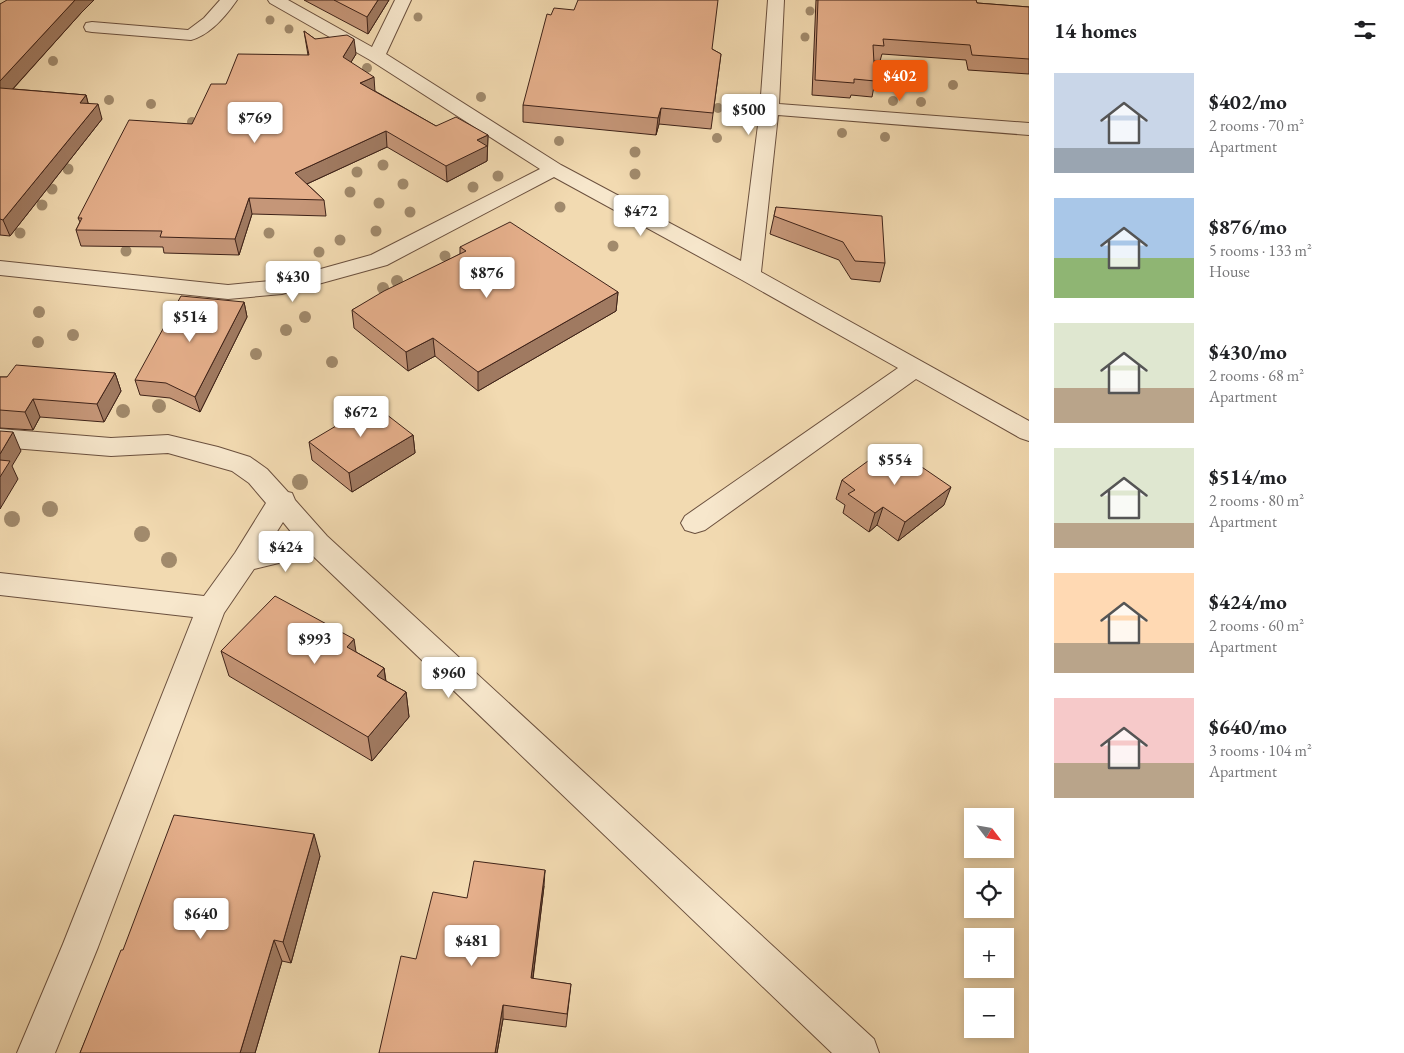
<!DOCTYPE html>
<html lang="en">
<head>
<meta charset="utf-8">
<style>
	body { margin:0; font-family:"EB Garamond",serif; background:#f6f6f6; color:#202124; height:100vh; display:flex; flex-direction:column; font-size:19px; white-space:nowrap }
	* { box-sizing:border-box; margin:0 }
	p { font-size:16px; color:#757577 }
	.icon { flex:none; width:28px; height:28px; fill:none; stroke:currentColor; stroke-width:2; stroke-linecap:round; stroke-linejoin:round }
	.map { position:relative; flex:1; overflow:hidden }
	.details { display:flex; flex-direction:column; background:#fff; width:375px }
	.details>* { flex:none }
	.needle { width:32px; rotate:121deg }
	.fabs { position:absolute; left:964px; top:808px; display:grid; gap:10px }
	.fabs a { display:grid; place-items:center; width:50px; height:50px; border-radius:0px; background:#fff; box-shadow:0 2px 8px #0003; font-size:25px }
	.price { position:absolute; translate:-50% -42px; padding:0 11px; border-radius:5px; background:#fff; color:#222; font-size:16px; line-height:32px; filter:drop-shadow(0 1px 2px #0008) }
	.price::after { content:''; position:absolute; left:50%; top:30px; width:15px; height:11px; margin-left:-8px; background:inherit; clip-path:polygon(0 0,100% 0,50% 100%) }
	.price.on { background:#ea580c; color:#fff }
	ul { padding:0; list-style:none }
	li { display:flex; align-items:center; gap:15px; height:125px; padding:0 25px }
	li span { display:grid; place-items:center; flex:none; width:140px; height:100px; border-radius:0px; color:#555 }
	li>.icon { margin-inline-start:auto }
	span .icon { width:60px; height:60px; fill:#fffc; stroke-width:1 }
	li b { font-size:21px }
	h2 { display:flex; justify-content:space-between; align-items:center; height:60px; padding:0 25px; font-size:21px }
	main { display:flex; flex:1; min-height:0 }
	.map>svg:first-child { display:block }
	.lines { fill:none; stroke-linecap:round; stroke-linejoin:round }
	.street-casing { stroke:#6b503e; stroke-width:2 }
	.street { fill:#f7e7cc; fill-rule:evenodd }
	.tree { fill:#a18a6c }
	.wall { fill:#c59678; stroke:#3e2218 }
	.shaded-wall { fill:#a07a61; stroke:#3e2218 }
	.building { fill:#e5af8b; stroke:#3e2218 }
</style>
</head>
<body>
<main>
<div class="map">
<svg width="1029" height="1053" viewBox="0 0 1029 1053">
	<rect width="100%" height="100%" fill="#f2dab1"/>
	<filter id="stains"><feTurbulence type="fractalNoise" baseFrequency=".004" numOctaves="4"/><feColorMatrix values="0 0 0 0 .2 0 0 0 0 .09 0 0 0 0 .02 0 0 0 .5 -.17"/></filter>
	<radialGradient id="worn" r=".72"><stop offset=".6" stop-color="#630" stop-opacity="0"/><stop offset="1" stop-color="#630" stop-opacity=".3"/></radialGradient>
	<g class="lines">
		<defs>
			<g id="street">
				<path d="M220,0H237C226,16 210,35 191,40L92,32L86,31L84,27L86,23L92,22L188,30L204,18Z"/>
				<polygon points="268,0 288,0 372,47 395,0 411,0 386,54 561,165 741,261 760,109 768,0 784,0 779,104 1029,123 1029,135 778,115 761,272 1029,421 1029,441 1020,438 916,379 705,530 695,533 685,530 681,523 685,516 898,368 742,280 554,177 387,265 282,294 228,299 0,275 0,261 228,285 281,280 371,255 540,169 370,60 270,3"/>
				<path d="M0,429L111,438L168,435L218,447L250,457L267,469L288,492L292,493L295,500L327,536L874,1039L879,1053H832L312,555L254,569L224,613L98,947L55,1053H17L63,944L193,617L0,595V573L204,596L235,553L266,503L249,483L232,471L168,453L111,456L0,447ZM283,522L296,538L269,544Z"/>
			</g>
		</defs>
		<!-- street casing -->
		<use href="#street" class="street-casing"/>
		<!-- street -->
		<use href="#street" class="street"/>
	</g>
	<!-- trees -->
	<g class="tree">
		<circle cx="810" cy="11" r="4.5"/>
		<circle cx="418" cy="17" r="4.5"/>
		<circle cx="270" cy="20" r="4.5"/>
		<circle cx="289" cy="29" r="4.5"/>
		<circle cx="805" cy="37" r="4.5"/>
		<circle cx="53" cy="61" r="5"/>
		<circle cx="367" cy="68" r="5"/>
		<circle cx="953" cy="85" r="5"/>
		<circle cx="481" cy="97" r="5"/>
		<circle cx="109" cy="100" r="5"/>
		<circle cx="893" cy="101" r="5"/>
		<circle cx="921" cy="102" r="5"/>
		<circle cx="151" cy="104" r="5"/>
		<circle cx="718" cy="108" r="5"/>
		<circle cx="192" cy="122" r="5"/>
		<circle cx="842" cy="133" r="5"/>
		<circle cx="885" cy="137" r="5"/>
		<circle cx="717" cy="138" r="5"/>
		<circle cx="559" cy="141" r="5"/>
		<circle cx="635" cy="152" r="5.5"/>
		<circle cx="383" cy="165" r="5.5"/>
		<circle cx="68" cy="169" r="5.5"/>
		<circle cx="357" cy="172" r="5.5"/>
		<circle cx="635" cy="174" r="5.5"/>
		<circle cx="498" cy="176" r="5.5"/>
		<circle cx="403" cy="184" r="5.5"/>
		<circle cx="473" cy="187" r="5.5"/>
		<circle cx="52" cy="189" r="5.5"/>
		<circle cx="350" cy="192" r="5.5"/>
		<circle cx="379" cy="203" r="5.5"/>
		<circle cx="42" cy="205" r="5.5"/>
		<circle cx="560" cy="207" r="5.5"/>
		<circle cx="410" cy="212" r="5.5"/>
		<circle cx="376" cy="231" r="5.5"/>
		<circle cx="20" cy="233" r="5.5"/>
		<circle cx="269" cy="233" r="5.5"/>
		<circle cx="340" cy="240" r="5.5"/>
		<circle cx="613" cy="246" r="5.5"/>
		<circle cx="126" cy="251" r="5.5"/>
		<circle cx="319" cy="252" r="5.5"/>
		<circle cx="445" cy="256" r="5.5"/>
		<circle cx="397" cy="281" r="6"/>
		<circle cx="383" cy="288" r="6"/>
		<circle cx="39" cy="312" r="6"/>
		<circle cx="305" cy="317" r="6"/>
		<circle cx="286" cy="330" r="6"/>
		<circle cx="73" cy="335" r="6"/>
		<circle cx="38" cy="342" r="6"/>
		<circle cx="256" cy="354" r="6"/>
		<circle cx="332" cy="362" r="6"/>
		<circle cx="159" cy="406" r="7"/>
		<circle cx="123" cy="411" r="7"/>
		<circle cx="300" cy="482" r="8"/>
		<circle cx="50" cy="509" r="8"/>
		<circle cx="12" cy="519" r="8"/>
		<circle cx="142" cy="534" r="8"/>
		<circle cx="169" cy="560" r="8"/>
	</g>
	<!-- wall -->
	<g class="wall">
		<polygon points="304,0 389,0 368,34"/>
		<polygon points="816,0 976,0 977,3 1029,7 1029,74 968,70 966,60 882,54 880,61 874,61 875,81 872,97 851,95 850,98 812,95"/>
		<polygon points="0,4 81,13 13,89 86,95 88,103 102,119 10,236 0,235"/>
		<polygon points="304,31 315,39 356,54 351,62 375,91 436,126 488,135 487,161 447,182 387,147 307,184 324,200 326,216 252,214 239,255 164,253 163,247 81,246 76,230 80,222 78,218 192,124 226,84 308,55"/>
		<polygon points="712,49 721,54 711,129 659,124 656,135 523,122 523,105"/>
		<polygon points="776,207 885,263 880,282 851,279 839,260 770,234"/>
		<polygon points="460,247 618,292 616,311 478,391 435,356 408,371 354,328 352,310 460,254"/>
		<polygon points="244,302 247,317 200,412 170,398 140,395 135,380"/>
		<polygon points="115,373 121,391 104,422 40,417 33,430 0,428 0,377 7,377"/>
		<polygon points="413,435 415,453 352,492 312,460 309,442"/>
		<polygon points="842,480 944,505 898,541 877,525 869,532 843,513 845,505 836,499"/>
		<polygon points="221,651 356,652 384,668 386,681 406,692 409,717 372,761 229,676"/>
		<polygon points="320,856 291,963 282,961 255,1053 80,1053 123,950"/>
		<polygon points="544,886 533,979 571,984 566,1027 503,1019 497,1053 379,1053 467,898"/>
	</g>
	<!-- shaded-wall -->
	<g class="shaded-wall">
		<polygon points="75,0 94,0 81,13 0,103 0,81"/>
		<polygon points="378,0 389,0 368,34 367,17"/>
		<polygon points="354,39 356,54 345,72 343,57"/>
		<polygon points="374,77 375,92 360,83"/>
		<polygon points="86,95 90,111 80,103"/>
		<polygon points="98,104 102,119 10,236 3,220"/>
		<polygon points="661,108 659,124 656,135 658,118"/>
		<polygon points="386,131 387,147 298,188 295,173"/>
		<polygon points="488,135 487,161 447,182 446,166 477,140"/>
		<polygon points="249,198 252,214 239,255 235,239"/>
		<polygon points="618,292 616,311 478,391 478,372"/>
		<polygon points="244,302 247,317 200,412 195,397"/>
		<polygon points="433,338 435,356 408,371 406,352"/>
		<polygon points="115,373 121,391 104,422 97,404"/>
		<polygon points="33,399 40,417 33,430 25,412"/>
		<polygon points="13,432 21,451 12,466 18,479 0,509 0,454"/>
		<polygon points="413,435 415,453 352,492 349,473"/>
		<polygon points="951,487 944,505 898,541 905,522"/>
		<polygon points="883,507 877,525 869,532 875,513"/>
		<polygon points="354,639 358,665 347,647"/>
		<polygon points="384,668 387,693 377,676"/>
		<polygon points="406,692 409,717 372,761 368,737"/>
		<polygon points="314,834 320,856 291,963 283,942"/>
		<polygon points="545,870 544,886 531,992 531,978"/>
		<polygon points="274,940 282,961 255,1053 240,1053"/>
		<polygon points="503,1005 503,1019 497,1053 495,1053"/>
	</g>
	<!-- building -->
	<g class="building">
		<polygon points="7,0 75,0 0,81 0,4"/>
		<polygon points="334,0 378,0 367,17"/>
		<polygon points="578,0 718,0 712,49 721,54 713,113 661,108 658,118 523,105 547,14 551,15 554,8 574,10"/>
		<polygon points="818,0 976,0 977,3 1029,7 1029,59 972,55 970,45 883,39 884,46 873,45 875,81 854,79 854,83 815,80"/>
		<polygon points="304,31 315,39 347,35 354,39 343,57 374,77 360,83 436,126 456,117 488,135 477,140 487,146 446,166 386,131 295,173 324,200 249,198 235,239 160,237 162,231 76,230 82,218 78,218 129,120 192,124 211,84 226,84 238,54 309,55"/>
		<polygon points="0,88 86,95 80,103 98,104 3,220 0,219"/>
		<polygon points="776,207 882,216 885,263 855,261 843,242 774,216"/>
		<polygon points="510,222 618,292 478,372 433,338 406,352 352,310 384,291 466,251 460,247"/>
		<polygon points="181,296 244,302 195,397 166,383 135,380"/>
		<polygon points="16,365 115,373 97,404 33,399 25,412 0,410 0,377 7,377"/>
		<polygon points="373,404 413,435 349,473 309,442"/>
		<polygon points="0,431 13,432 0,454"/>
		<polygon points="883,450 907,466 913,461 951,487 905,522 883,507 875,513 848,494 855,490 842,480"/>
		<polygon points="0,460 10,461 0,477"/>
		<polygon points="275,596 354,639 347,647 384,668 377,676 406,692 368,737 221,651"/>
		<polygon points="174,815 314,834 283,942 274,940 240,1053 80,1053 121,950 123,950"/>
		<polygon points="474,861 545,870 531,978 571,984 567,1014 503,1005 495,1053 379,1053 401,956 416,959 433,892 467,898"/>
	</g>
	<rect width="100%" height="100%" filter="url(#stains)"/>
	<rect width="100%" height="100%" fill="url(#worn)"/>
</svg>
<div class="fabs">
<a><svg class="needle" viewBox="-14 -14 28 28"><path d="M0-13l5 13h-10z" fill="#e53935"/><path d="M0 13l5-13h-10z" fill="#757577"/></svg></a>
<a><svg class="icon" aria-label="locate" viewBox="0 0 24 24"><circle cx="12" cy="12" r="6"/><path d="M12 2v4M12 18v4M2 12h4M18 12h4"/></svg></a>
<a>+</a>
<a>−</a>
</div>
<b class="price on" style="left:900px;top:102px">$402</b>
<b class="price" style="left:749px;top:136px">$500</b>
<b class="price" style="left:255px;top:144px">$769</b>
<b class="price" style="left:641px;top:237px">$472</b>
<b class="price" style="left:487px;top:299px">$876</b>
<b class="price" style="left:293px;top:303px">$430</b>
<b class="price" style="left:190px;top:343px">$514</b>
<b class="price" style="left:361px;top:438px">$672</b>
<b class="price" style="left:895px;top:486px">$554</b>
<b class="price" style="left:286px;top:573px">$424</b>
<b class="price" style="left:315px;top:665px">$993</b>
<b class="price" style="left:449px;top:699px">$960</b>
<b class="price" style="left:201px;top:940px">$640</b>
<b class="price" style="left:472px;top:967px">$481</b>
</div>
<section class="details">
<h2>14 homes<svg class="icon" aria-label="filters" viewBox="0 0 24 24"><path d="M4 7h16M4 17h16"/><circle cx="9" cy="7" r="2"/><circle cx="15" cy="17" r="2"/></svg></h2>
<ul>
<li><span style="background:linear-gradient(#c9d6e8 75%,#9aa5b1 0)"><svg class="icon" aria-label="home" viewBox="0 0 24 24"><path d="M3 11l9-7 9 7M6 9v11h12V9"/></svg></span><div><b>$402/mo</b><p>2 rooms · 70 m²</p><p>Apartment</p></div></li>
<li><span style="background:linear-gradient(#a9c7e8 60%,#8fb573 0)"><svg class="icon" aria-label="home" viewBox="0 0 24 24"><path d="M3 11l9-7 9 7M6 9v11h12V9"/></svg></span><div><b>$876/mo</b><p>5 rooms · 133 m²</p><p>House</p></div></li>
<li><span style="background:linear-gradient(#dfe7d0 65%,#b9a48a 0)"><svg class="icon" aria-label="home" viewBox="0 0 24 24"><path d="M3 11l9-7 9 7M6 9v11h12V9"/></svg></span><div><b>$430/mo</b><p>2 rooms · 68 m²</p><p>Apartment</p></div></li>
<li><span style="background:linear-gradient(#dfe7d0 75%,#b9a48a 0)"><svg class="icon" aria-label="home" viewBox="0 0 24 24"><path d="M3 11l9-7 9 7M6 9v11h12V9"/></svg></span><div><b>$514/mo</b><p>2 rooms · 80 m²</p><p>Apartment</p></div></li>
<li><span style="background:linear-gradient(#ffd9b3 70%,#b9a48a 0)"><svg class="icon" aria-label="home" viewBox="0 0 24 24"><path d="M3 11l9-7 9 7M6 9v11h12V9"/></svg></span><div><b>$424/mo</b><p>2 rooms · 60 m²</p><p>Apartment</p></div></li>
<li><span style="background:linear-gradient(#f6c9c9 65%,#b9a48a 0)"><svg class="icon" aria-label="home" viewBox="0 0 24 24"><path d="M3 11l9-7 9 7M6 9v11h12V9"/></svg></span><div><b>$640/mo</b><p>3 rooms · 104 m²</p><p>Apartment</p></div></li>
</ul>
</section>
</main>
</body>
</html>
